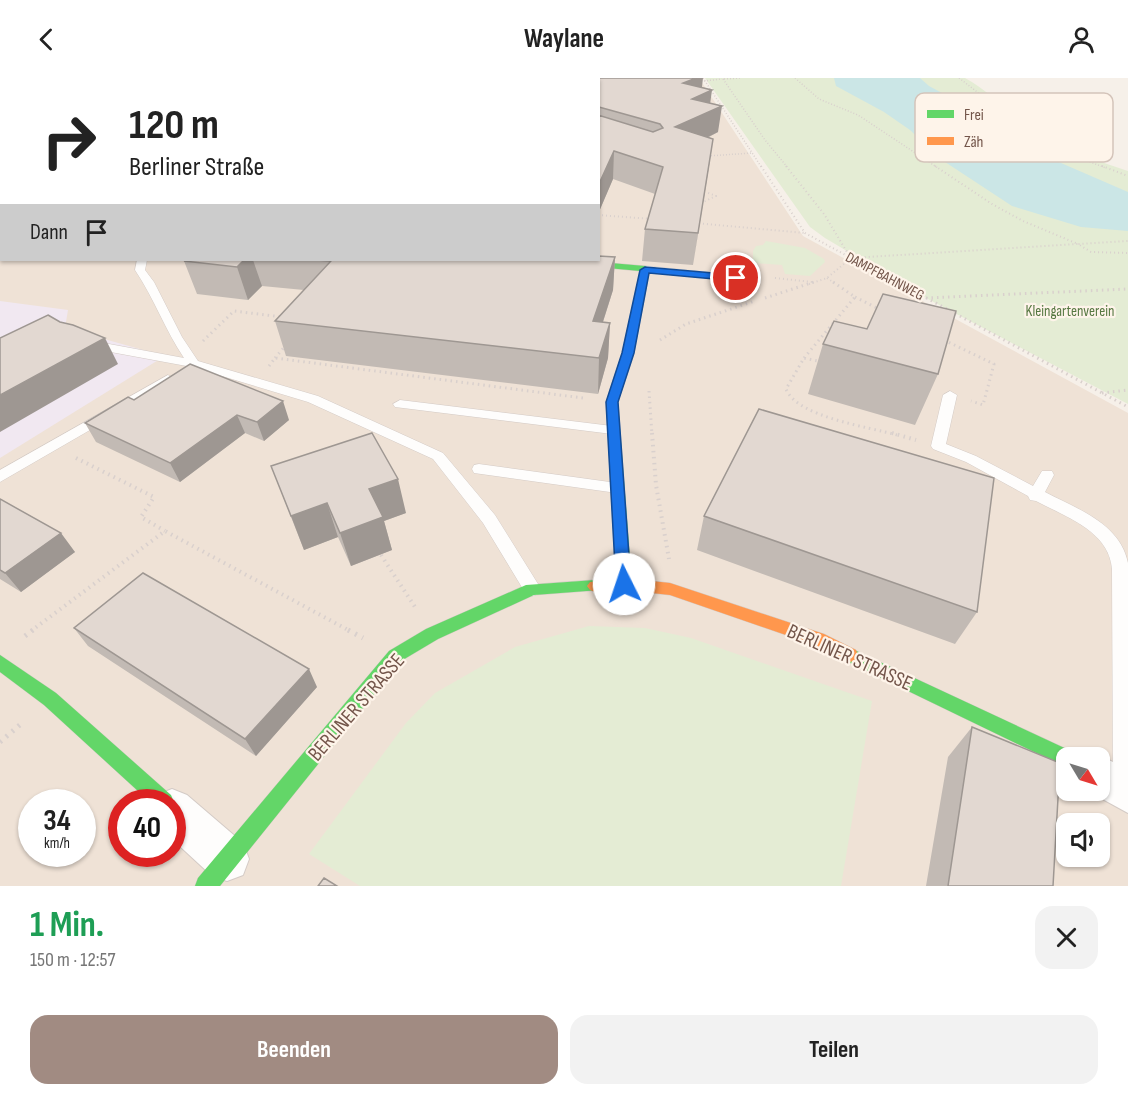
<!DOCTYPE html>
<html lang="de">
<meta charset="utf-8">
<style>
body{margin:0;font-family:"Sofia Sans Condensed",sans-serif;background:#f2f2f2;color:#222;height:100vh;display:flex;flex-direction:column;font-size:22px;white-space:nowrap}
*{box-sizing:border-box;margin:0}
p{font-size:20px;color:#767676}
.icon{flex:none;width:33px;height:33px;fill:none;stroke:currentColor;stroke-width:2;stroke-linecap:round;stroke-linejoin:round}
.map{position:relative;height:808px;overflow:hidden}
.panel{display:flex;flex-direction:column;background:#fff;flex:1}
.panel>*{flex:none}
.hud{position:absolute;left:0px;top:0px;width:600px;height:183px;box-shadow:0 2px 4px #0004;background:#fff;color:#222;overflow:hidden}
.needle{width:39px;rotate:128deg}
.tools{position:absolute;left:1056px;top:669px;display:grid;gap:12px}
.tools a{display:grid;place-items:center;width:54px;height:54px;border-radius:12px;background:#fff;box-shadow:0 2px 4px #0004;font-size:30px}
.speed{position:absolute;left:18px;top:711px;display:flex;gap:12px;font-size:30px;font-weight:700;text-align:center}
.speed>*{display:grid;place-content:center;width:78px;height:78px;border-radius:50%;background:#fff;box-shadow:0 2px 4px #0004;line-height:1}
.speed small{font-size:15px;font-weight:400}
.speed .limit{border:9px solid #d22;background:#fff;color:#111}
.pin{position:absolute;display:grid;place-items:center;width:51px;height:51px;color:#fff;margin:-26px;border:3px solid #fff;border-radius:50%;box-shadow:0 2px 6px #0007}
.me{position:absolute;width:66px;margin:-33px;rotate:356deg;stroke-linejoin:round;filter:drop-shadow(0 0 4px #0008)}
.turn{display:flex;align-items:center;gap:21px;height:126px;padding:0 30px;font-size:27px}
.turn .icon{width:78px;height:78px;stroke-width:2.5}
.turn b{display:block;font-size:42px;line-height:51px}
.then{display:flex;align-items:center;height:57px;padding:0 30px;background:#0003;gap:12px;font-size:22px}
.round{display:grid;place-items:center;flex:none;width:63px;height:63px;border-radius:18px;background:#f2f2f2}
.summary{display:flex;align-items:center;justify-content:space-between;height:102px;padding:0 30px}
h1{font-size:36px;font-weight:700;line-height:45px;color:#1e9e55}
.primary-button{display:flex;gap:12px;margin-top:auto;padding:12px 30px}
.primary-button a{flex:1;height:69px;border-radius:18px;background:#a18b82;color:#fff;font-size:24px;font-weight:700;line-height:69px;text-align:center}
.primary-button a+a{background:#f2f2f2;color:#222}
header{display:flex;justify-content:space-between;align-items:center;height:78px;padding:0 30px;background:#fff;font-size:27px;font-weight:700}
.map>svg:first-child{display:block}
.residential{fill:#efe2d6;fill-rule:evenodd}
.education{fill:#f1e8f1}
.green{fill:#e4ecd4}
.water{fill:#cbe6e6}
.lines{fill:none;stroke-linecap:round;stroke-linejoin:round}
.lane-casing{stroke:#d4cbc6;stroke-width:1}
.street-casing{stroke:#d4cbc6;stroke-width:2}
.fast-casing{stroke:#d5cbc6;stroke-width:1}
.slow-casing{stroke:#d5cbc6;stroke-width:1}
.path-far4{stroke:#d9d0cd;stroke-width:1.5;stroke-dasharray:1 2;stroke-linecap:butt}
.path-far3{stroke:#d9d0cd;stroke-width:2;stroke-dasharray:1 3;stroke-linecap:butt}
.path-far2{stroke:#d9d0cd;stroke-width:3;stroke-dasharray:1.5 4;stroke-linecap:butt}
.path-far1{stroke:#d9d0cd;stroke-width:4;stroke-dasharray:1.5 4.5;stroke-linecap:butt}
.path{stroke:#d9d0cd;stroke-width:5;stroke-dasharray:2 6;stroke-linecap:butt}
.lane{fill:#fefdfc;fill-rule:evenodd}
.street{fill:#fefdfc;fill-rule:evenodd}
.fast{fill:#63d668;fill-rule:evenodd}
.slow{fill:#ff974d;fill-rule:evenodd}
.wall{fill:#c2bab4}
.shaded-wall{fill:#9e9792}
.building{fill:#e2d8d1;stroke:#9e9792;stroke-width:1.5}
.route{fill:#1a73e8;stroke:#114b97;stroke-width:1.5}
.labels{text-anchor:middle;stroke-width:4.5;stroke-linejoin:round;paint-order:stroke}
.far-street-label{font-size:15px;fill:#73554a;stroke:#fef4ea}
.far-park-label{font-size:15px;fill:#577842;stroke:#fef4ea}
.near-street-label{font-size:21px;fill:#73554a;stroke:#fef4ea}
.key{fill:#fef4ea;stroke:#d4c4ba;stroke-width:1.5}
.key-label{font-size:16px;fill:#73554a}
</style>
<header><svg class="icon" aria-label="back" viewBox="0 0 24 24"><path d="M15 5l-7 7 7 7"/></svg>Waylane<svg class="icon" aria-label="person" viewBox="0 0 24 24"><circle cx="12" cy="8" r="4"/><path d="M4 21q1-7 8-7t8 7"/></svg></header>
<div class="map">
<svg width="1128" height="808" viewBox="0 0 1128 808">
<rect width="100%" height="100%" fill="#f6f0e9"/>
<!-- residential -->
<path class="residential" d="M 297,0 L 699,0 L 803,158 L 1128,335 L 1128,808 L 0,808 L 0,79 L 2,182 L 598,182 L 598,2 ZM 1066,680 L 1100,680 L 1100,712 L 1066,712 ZM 32,724 L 82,724 L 82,776 L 32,776 ZM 122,724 L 172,724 L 172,776 L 122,776 ZM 1066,746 L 1100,746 L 1100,778 L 1066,778 Z"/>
<!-- education -->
<path class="education" d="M 0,223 L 68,232 L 65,250 L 161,277 L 160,281 L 0,380 Z"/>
<!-- green -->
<path class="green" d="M 705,0 L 965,0 C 987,12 1004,30 1023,46 C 1053,69 1093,81 1128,93 L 1128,326 L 926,220 L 825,160 L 810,149 Z
M 766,163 L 805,170 L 824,181 L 825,184 L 810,198 L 785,196 L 782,187 L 753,185 L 753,173 L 756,168 L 763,167 Z
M 589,548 L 645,550 L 691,560 L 872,623 L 841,808 L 360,808 L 309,776 L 406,645 L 435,615 L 515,569 Z"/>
<!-- water -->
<path class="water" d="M 834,0 L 920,0 L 929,8 L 968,29 L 982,46 L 999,58 L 1128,114 L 1128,153 L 1081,149 L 1012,128 L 939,80 L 910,52 L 884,34 L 836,8 Z"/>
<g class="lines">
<!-- lane casing -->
<g class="lane-casing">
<path id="lane" d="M 137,182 L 147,182 L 145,192 L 154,204 L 182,259 L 198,283 L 318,318 L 443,375 L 495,437 L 538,506 L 541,511 L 538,516 L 532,518 L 526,516 L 483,445 L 433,381 L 308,324 L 192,289 L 89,270 L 87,267 L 93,263 L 184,280 C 165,252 154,220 135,192 Z
M 645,188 L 754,199 L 759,202 L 754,205 L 641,193 L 640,191 Z
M 168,297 L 174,301 L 173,304 L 0,404 L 0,392 Z
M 950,313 L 957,317 L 946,366 L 976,378 L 1033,408 L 1042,393 L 1052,393 L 1054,397 L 1045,414 C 1077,431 1120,445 1128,485 L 1128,717 L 1124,719 L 1116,716 L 1113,708 L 1112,491 C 1109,453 1066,439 1036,423 L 1030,422 L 1028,418 L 966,384 L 933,371 L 931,368 L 943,317 Z
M 400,322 L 612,348 L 619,352 L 612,356 L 395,329 L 393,326 Z
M 479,386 L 617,405 L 625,410 L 617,415 L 474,395 L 472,391 L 474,387 Z"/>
</g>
<!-- street casing -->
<g class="street-casing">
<path id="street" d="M 0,86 L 2,86 L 2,96 L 0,96 Z
M 1100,678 L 1128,691 L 1128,735 L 1086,712 L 1100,712 L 1100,680 L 1096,680 Z
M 172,711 L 187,717 L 243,765 L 249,781 L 243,797 L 227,803 L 211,797 L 172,761 L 172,724 L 154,724 L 157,717 Z"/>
</g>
<!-- fast casing -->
<g class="fast-casing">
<path id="fast" d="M 548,182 L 576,182 L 645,188 L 650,191 L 634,275 L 618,324 L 632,506 L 629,510 L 624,512 L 619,510 L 616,506 L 606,324 L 622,275 L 640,193 L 553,185 Z
M 595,502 L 600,504 L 603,508 L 600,512 L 534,517 L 438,561 L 401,583 L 220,808 L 195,808 L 198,800 L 389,573 L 426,551 L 526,507 Z
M 850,570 L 1073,674 L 1075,680 L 1066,680 L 1066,689 L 1059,686 L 844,582 L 842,577 L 844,572 Z
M 0,577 L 56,615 L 171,717 L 174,724 L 172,727 L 172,724 L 150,724 L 44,627 L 0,594 Z"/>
</g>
<!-- slow casing -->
<g class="slow-casing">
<path id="slow" d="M 624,500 L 670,505 L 824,556 L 856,572 L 858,577 L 856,582 L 850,584 L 812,566 L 670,517 L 624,512 L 595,514 L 590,512 L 587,508 L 590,504 Z"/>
</g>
<!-- path-far4 -->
<path class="path-far4" d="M 703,0 L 762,90
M 795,0 L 819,21 L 858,37 L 938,90
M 959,0 L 1028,53 L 1077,79 L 1106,90
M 723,1 L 765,62 L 788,90
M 724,1 L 741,0
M 704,3 L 722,1
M 708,78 L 752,75"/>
<!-- path-far3 -->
<path class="path-far3" d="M 761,88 L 805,155 L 899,206
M 786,88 L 824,136 L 850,179
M 935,88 L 992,126 L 1023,143 L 1078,166 L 1128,163
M 1102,88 L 1128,98
M 701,125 L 716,118 L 706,114
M 598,137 L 652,141
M 695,145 L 805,155
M 775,200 L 812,204
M 827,200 L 836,206
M 809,206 L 827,200 L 851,180 L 1078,166 L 1091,174 L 1128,175"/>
<!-- path-far2 -->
<path class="path-far2" d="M 897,204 L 1128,329
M 855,219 L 881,232
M 765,220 L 814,204
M 926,220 L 1128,211
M 660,262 L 686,246 L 755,223
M 944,262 L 994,286 L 983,327 L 971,323
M 203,263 L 234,233 L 282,239
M 275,280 L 286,267
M 804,280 L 855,219 L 833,204
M 822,284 L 804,280 L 786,311 C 797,339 869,349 897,357
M 269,288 L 275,280 L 583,320
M 649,313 L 652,357
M 1102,315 L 1128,312"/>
<!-- path-far1 -->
<path class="path-far1" d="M 652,355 L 656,407 L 669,481
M 892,355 L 916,362
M 76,380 L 154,419 L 141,439 L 165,453
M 381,477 L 415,529
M 31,553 L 165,453 L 350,553"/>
<!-- path -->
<path class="path" d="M 348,552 L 363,560
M 25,558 L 33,552
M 0,664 L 22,645"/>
<!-- lane -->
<use href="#lane" class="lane"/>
<!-- street -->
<use href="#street" class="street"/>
<!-- fast -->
<use href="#fast" class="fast"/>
<!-- slow -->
<use href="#slow" class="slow"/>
</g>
<!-- wall -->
<path class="wall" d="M 0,0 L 186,0 L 182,2 L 2,2 L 2,7 L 0,7 Z
M 216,0 L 470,0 L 467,2 L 227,2 Z
M 598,2 L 702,10 L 710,25 L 718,54 L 709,59 L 713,61 L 693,187 L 642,183 L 645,151 L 655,116 L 613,101 L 598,136 Z
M 2,131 L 2,165 L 0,165 L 0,132 Z
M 615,179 L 613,212 L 603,244 L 610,245 L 608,280 L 598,316 L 286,278 L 275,243 L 304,212 L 262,208 L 248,222 L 197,216 L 184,183 L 187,182 L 598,182 Z
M 823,266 L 938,296 L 915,347 L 808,316 Z
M 134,322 L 289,342 L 264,363 L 245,355 L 180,404 L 96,364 L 85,345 Z
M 271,388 L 406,435 L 384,443 L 392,472 L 351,488 L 338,459 L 304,472 Z
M 0,421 L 75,474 L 21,514 L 0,501 Z
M 704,438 L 977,534 L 955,566 L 697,472 Z
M 74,550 L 317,609 L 256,678 L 88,568 Z
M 972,649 L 1053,808 L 926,808 L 948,679 Z"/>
<!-- shaded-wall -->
<path class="shaded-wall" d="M 150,0 L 186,0 L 182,2 L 145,2 Z
M 394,0 L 409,0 L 409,2 L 390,2 Z
M 443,0 L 470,0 L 467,2 L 443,2 Z
M 696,0 L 703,0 L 701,17 L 712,12 L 709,34 L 722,28 L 718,54 L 672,77 L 675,49 L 683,5 Z
M 713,61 L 709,88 L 693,187 L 698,155 Z
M 614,73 L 613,101 L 598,136 L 598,108 Z
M 615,179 L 613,212 L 592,278 L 593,243 Z
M 244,182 L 253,182 L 262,208 L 248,222 L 237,189 Z
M 610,245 L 608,280 L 598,316 L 599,280 Z
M 105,260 L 118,286 L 0,354 L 0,317 Z
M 283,323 L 289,342 L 264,363 L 257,344 Z
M 237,337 L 245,355 L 180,404 L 170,385 Z
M 398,401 L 406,435 L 384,443 L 392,472 L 351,488 L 340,455 L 369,411 Z
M 327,425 L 338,459 L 304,472 L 291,438 Z
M 61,455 L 75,474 L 21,514 L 5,495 Z
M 309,591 L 317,609 L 256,678 L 245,661 Z"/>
<!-- building -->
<path class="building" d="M 30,0 L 150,0 L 145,2 L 40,2 Z
M 294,0 L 394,0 L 390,2 L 290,2 Z
M 555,0 L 696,0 L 683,5 L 712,12 L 692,21 L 722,28 L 675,49 L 713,61 L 698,155 L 645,151 L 663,89 L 614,73 L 598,108 L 598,37 L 653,54 L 663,50 L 660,46 L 599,29 L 598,29 L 598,2 L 551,2 Z
M 2,131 L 2,148 L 0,148 L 0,132 Z
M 598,178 L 615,179 L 593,243 L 610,245 L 599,280 L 275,243 L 331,183 L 316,182 L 598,182 Z
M 187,182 L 244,182 L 237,189 L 184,183 Z
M 883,216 L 956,233 L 938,296 L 823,266 L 834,243 L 867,251 Z
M 48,237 L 60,244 L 73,247 L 105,260 L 0,317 L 0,260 Z
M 190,286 L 283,323 L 257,344 L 237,337 L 170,385 L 85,345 L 128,319 L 134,322 Z
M 759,331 L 994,400 L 977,534 L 704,438 Z
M 372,355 L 398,401 L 369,411 L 383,439 L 340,455 L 327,425 L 291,438 L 271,388 Z
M 0,421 L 61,455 L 5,495 L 0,492 Z
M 143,495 L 309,591 L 245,661 L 74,550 Z
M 972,649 L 1060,685 L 1053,808 L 948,808 Z
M 324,800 L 337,808 L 318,808 Z"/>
<!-- route -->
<path class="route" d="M 645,189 L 736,197 L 741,200 L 736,203 L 649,195 L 634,275 L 618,324 L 631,506 L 629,510 L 624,512 L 618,510 L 616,506 L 606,324 L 622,275 L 640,192 Z"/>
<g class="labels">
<!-- far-street labels -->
<g class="far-street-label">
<text transform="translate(885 198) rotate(28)" y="5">DAMPFBAHNWEG</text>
</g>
<!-- far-park labels -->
<g class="far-park-label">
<text x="1070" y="238">Kleingartenverein</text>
</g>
<!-- near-street labels -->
<g class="near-street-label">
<text transform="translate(850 579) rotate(24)" y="7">BERLINER STRASSE</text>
<text transform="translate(356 629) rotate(-49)" y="7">BERLINER STRASSE</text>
</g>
</g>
<!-- legend -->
<rect x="915" y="15" width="198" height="69" rx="9" class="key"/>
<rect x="927" y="32" width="27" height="8" fill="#63d668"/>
<rect x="927" y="59" width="27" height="8" fill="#ff974d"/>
<g class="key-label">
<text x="964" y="42">Frei</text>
<text x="964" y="69">Zäh</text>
</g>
</svg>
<div class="tools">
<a><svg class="needle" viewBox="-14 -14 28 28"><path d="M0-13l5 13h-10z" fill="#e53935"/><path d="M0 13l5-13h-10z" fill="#767676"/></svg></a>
<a><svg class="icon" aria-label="sound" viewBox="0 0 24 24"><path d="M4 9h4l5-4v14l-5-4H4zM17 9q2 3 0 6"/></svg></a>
</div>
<div class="speed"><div>34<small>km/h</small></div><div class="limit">40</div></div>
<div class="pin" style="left:736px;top:200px;background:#d93025"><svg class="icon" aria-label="arrive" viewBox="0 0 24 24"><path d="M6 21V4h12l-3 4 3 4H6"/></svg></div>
<svg class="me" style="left:624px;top:506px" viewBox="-20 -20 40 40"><circle r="19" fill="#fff"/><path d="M0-13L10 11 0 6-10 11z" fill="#1a73e8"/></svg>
<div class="hud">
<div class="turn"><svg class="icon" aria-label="right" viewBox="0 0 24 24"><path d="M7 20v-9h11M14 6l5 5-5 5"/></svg><div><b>120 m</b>Berliner Straße</div></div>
<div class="then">Dann<svg class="icon" aria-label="arrive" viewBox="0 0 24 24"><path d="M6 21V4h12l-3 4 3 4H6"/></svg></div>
</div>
</div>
<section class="panel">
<div class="summary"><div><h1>1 Min.</h1><p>150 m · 12:57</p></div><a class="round"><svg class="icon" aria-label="close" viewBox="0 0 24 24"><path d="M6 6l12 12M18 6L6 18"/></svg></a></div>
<div class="primary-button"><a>Beenden</a><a>Teilen</a></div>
</section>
